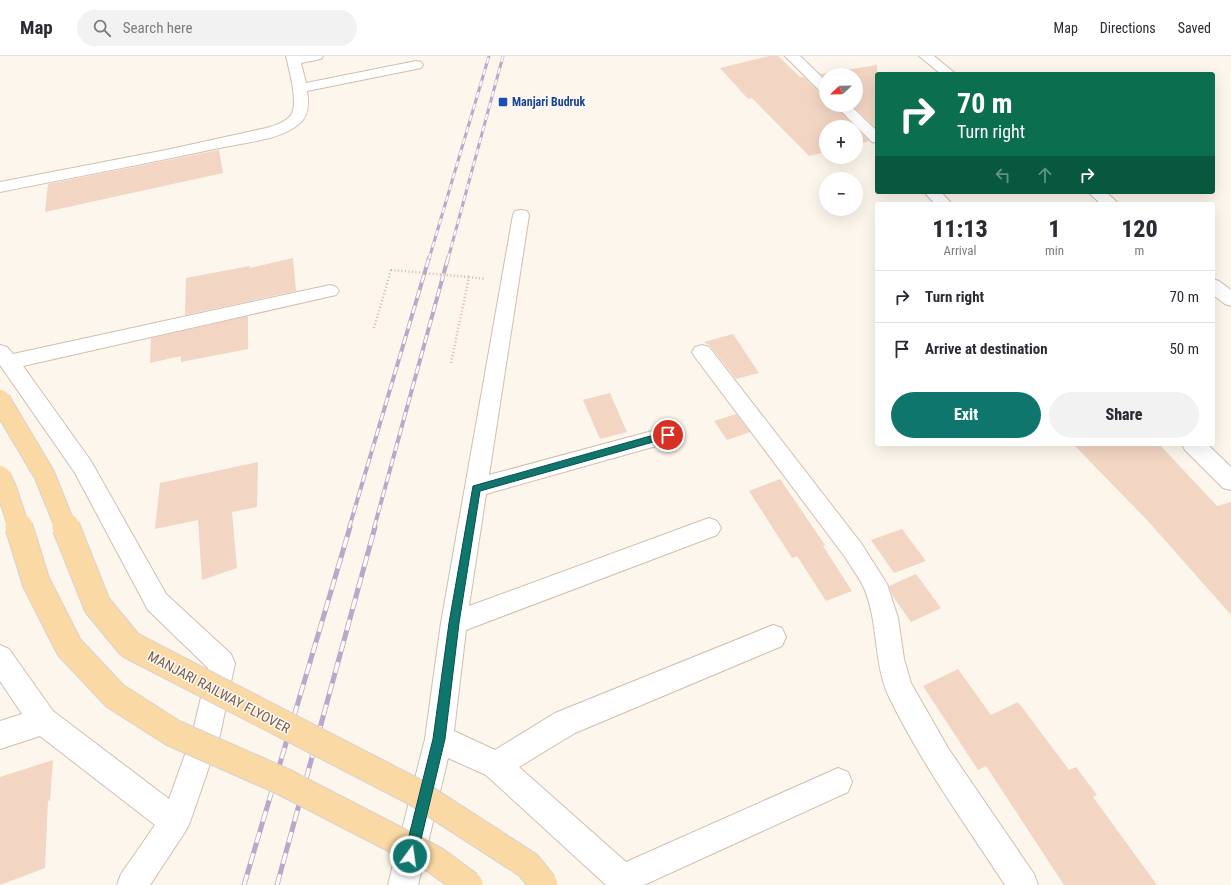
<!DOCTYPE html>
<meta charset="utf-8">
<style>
body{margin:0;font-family:"Roboto Condensed",sans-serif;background:#f2f2f3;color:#2b2b33;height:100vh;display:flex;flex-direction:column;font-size:15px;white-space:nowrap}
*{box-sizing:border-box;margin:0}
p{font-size:13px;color:#7c7c81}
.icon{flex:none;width:22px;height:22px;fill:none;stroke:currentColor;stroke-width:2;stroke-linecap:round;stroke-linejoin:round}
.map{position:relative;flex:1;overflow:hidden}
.sheet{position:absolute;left:875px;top:146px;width:340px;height:244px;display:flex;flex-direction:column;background:#fff;border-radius:4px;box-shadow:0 4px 16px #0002}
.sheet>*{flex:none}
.top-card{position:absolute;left:875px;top:16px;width:340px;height:122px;border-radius:4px;box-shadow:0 4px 16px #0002;background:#0b6e4f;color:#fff;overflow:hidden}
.needle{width:26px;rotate:248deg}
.buttons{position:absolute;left:819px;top:12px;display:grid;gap:8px}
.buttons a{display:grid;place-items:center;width:44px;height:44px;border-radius:50%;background:#fff;box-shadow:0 4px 16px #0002;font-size:20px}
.pin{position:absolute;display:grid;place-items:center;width:34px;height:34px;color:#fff;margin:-17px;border:2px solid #fff;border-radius:50%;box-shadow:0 1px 4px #0007}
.me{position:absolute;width:44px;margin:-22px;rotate:14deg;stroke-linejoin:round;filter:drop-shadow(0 0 3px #0008)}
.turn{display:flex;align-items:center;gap:14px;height:84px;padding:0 16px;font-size:18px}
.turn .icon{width:52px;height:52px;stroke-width:2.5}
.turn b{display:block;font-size:28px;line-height:34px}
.lanes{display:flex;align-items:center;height:38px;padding:0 16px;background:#0003;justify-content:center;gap:20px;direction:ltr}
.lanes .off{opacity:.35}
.eta{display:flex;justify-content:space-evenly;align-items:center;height:68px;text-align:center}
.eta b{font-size:24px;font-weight:800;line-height:28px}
.cta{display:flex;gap:8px;margin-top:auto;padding:8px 16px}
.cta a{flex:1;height:46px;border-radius:24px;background:#0f766e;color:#fff;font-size:16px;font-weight:800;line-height:46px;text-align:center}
.cta a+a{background:#f2f2f3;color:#2b2b33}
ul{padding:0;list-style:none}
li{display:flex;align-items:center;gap:12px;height:52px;padding:0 16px;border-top:1px solid #e1e1e2}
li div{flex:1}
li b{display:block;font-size:15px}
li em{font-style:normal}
header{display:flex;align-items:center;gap:24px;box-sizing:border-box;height:56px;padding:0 20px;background:#fff;border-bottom:1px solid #e1e1e2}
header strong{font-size:19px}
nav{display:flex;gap:22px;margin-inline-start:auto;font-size:14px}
.search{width:280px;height:36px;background:#f2f2f3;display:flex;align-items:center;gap:10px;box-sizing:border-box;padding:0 14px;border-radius:22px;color:#7c7c81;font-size:15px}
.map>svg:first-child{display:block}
.building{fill:#f3d5c3}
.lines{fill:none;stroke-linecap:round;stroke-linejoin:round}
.street-casing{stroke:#d1beb0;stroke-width:2}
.path{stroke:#d9b8a5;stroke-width:2.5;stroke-dasharray:1 2.5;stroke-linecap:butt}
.street{fill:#fff;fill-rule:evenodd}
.rail-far2-casing{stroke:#b9a8c9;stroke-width:3}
.rail-far1-casing{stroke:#b9a8c9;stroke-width:4}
.rail-casing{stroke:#b9a8c9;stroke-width:5}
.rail-far2{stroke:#fffaf3;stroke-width:2;stroke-dasharray:6;stroke-linecap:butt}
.rail-far1{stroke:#fffaf3;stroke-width:2.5;stroke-dasharray:8;stroke-linecap:butt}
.rail{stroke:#fffaf3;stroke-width:3.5;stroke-dasharray:11;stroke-linecap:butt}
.primary-bridge-far1-casing{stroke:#dad1cd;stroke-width:22;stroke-linecap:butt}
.primary-bridge-casing{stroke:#dad1cd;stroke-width:29;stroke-linecap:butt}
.path-bridge{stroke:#d9b8a5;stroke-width:2.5;stroke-dasharray:1 2.5;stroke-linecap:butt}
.primary-bridge-far1{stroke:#fbd9a5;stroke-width:20}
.primary-bridge{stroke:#fbd9a5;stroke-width:27}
.route{fill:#0f766e;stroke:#0a4d48}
.transit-dot{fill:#1a4fb4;stroke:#fffaf3;stroke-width:1.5}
.labels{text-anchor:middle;stroke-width:3;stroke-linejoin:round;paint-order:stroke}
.far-transit-label{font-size:12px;font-weight:bold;fill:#164399;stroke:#fffaf3;text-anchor:start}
.street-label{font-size:14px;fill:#7a5c4d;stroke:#fffaf3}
</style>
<header>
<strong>Map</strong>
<div class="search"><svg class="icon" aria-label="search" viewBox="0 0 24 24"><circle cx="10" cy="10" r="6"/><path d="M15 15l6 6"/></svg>Search here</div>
<nav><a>Map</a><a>Directions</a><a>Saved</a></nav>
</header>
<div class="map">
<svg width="1231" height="829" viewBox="0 0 1231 829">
<rect width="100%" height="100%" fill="#fdf6ec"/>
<!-- building -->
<path class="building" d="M 769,0 L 778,0 L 800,21 L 804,21 L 820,37 L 826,38 L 826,49 L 834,49 L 855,71 L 826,71 L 826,96 L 809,100 L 752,42 L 748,43 L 720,12 Z
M 877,9 L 877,73 L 852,49 L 856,49 L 856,19 L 826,19 L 826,23 L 821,18 Z
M 856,72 L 869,85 L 856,89 Z
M 219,94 L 223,117 L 45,156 L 48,128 Z
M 293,202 L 296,235 L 185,259 L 186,222 L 250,210 L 250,212 Z
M 248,260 L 248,293 L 181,306 L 181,300 L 150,307 L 151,282 Z
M 733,278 L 759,317 L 736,323 L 710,290 L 704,286 Z
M 610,337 L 627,376 L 600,383 L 583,344 Z
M 736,358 L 750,376 L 727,384 L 714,365 Z
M 1073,388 L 1159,388 L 1217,450 L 1231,446 L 1231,559 L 1148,465 Z
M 258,406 L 257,451 L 232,456 L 237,512 L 202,524 L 198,464 L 155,473 L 160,427 Z
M 780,423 L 825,489 L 823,490 L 852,535 L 826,545 L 797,500 L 792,502 L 749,435 Z
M 902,473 L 926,505 L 894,517 L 871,484 Z
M 916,518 L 941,552 L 911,566 L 892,539 L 889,530 Z
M 958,613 L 991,659 L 1018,646 L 1069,714 L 1076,711 L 1097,739 L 1093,741 L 1157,829 L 1064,829 L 986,710 L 978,714 L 923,630 Z
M 53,704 L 50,744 L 48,745 L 45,812 L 0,829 L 0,721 Z"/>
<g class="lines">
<!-- street casing -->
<g class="street-casing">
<path id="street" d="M 286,0 L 323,0 L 321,3 L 301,7 L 306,27 L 416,5 L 421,6 L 423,9 L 421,12 L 416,13 L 307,35 C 309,47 309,60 299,68 C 280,84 247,86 224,91 C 149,107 75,121 0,136 L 0,126 L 166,94 L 266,72 C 274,70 286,66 291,59 C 299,48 289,13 286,0 Z
M 785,0 L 800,0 L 826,25 L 826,37 L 821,36 Z
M 919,0 L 934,0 L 956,18 L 941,18 Z
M 835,49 L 850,49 L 877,75 L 877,87 L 872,86 Z
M 924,136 L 941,136 L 952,148 L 935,148 Z
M 1088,136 L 1106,136 L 1119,148 L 1101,148 Z
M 521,154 L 527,155 L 529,159 L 489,419 L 667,371 L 675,373 L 678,379 L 675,385 L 667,387 L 486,438 L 469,550 L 709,462 L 717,465 L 721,472 L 717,479 L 466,574 L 454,675 L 495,694 L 555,657 L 773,569 L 782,572 L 786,581 L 782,590 L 575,677 L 519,711 L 626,806 L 838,712 L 848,716 L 852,726 L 848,736 L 644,829 L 606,829 L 486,719 L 448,702 L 418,829 L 388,829 L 425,683 L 441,567 L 513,159 L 515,155 Z
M 1213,223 L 1219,225 L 1231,234 L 1231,250 L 1225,248 L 1213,239 Z
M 330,229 L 336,231 L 339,235 L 336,239 L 23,310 L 91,405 L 166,538 L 231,598 L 235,607 L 220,679 L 190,766 L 185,776 L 150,829 L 117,829 L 121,818 L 155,769 L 40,680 L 0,693 L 0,665 L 22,658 L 0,625 L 0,589 L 9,593 L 53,655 L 169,743 L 192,679 L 208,612 L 148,554 L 75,417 L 0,309 L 0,289 L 7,291 L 13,298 Z
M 702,289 L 709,291 L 861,487 L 887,528 L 898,562 L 904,603 L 911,627 L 948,692 L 1034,818 L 1038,829 L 1005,829 C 965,768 921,707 889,641 C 873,607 879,567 864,532 C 859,521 851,511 845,501 L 695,301 L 692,296 L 695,291 Z
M 1182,388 L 1207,388 L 1231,411 L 1231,434 L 1223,432 L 1185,394 Z"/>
</g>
<!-- path -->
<path class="path" d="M 374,272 L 391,214
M 451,307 L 469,221 L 486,223"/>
<!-- street -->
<use href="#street" class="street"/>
<!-- rail-far2 casing -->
<g class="rail-far2-casing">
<path id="rail-far2" d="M 429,203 L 489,0
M 448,203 L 503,0"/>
</g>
<!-- rail-far1 casing -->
<g class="rail-far1-casing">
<path id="rail-far1" d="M 349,472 L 429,202
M 374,472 L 448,202"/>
</g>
<!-- rail casing -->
<g class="rail-casing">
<path id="rail" d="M 244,829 L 350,471
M 277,829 L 375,471"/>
</g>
<!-- rail-far2 -->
<use href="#rail-far2" class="rail-far2"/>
<!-- rail-far1 -->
<use href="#rail-far1" class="rail-far1"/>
<!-- rail -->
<use href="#rail" class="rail"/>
<!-- primary-bridge-far1 casing -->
<g class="primary-bridge-far1-casing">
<path id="primary-bridge-far1" d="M 0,344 L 44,418 L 66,472
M 0,420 L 7,435 L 19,472"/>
</g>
<!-- primary-bridge casing -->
<g class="primary-bridge-casing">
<path id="primary-bridge" d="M 19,471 L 36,526 L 69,591 L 115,640 L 173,677 L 282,725 L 435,804 L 469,829
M 66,471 L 97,549 L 130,589 L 415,736 L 528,809 L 544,829"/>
</g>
<!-- path-bridge -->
<path class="path-bridge" d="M 391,214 L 469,221"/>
<!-- primary-bridge-far1 -->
<use href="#primary-bridge-far1" class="primary-bridge-far1"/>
<!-- primary-bridge -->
<use href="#primary-bridge" class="primary-bridge"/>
</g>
<!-- route -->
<path class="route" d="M 668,375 L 671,376 L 671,381 L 480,435 L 459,567 L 445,683 L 417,800 L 415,804 L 410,806 L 406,804 L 404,800 L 433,683 L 449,567 L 473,430 Z"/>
<!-- markers -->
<rect class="transit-dot" x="498" y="41" width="10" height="10" rx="2"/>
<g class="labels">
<!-- far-transit labels -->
<g class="far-transit-label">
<text x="512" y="50">Manjari Budruk</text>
</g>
<!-- street labels -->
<g class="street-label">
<text transform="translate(219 636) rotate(28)" y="5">MANJARI RAILWAY FLYOVER</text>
</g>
</g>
</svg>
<div class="buttons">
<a><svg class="needle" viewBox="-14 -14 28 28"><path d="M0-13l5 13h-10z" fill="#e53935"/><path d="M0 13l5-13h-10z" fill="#7c7c81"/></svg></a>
<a>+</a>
<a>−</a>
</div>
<div class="pin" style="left:668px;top:379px;background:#d93025"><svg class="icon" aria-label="arrive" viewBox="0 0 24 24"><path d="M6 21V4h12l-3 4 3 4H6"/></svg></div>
<svg class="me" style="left:410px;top:800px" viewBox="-20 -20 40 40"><circle r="17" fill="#0f766e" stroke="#fff" stroke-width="3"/><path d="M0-11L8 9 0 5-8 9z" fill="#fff"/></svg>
<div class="top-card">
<div class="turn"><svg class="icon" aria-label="right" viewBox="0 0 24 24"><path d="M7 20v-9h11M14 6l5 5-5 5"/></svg><div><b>70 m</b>Turn right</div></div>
<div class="lanes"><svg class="icon off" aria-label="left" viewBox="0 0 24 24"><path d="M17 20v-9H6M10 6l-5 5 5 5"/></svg><svg class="icon off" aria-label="ahead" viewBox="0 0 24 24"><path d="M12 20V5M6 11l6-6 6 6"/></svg><svg class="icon" aria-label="right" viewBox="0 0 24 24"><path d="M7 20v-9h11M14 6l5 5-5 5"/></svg></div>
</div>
<section class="sheet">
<div class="eta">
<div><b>11:13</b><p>Arrival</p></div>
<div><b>1</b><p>min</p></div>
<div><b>120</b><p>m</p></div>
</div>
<ul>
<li><svg class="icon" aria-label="right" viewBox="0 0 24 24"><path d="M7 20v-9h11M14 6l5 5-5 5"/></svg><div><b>Turn right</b></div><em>70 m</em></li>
<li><svg class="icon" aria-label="arrive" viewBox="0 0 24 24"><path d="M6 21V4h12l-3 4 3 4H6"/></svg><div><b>Arrive at destination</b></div><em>50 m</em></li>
</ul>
<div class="cta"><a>Exit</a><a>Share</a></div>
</section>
</div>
